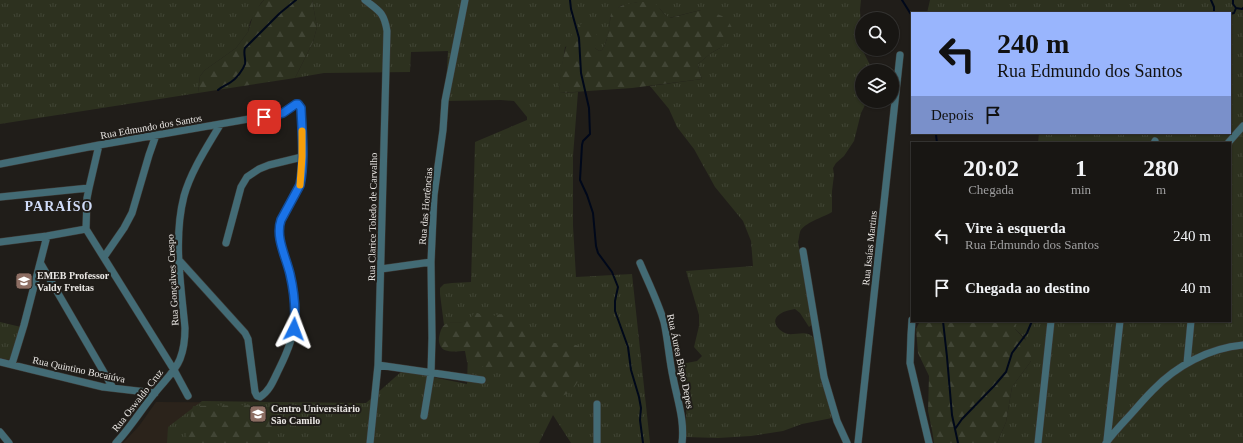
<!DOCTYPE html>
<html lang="pt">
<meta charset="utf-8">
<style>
body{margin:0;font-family:Georgia,serif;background:#252321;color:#f1f3f6;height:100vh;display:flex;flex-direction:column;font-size:15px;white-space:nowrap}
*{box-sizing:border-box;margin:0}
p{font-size:13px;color:#9f9fa0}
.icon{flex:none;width:22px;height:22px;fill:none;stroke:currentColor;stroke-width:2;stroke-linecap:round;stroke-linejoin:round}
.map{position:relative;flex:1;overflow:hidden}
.panel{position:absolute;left:911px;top:142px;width:320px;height:180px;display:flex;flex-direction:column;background:#181613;border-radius:0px;box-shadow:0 1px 3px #0004,0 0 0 1px #363533}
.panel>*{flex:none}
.banner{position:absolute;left:911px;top:12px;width:320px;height:122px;border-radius:0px;box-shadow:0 1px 3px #0004,0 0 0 1px #363533;background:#99b5fd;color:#111;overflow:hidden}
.buttons{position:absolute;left:855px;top:12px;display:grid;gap:8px}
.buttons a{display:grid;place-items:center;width:44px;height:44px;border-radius:50%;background:#181613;box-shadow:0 1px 3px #0004,0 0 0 1px #363533;font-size:20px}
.pin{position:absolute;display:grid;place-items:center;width:34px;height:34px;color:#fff;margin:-17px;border-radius:8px;box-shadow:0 2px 6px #0006}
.me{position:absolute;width:44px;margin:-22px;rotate:3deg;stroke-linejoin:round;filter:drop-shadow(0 0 3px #0008)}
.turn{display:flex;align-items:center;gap:14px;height:84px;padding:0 20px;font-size:18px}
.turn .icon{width:52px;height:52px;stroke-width:2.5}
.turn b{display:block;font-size:28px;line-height:34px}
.then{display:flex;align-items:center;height:38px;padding:0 20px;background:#0003;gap:8px;font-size:15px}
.eta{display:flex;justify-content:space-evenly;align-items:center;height:68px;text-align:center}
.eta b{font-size:24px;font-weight:800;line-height:28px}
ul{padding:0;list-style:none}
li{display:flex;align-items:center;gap:12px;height:52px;padding:0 20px}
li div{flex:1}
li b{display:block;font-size:15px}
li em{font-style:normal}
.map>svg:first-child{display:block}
.built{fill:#2b231b}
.grass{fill:url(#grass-tufts)}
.forest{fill:url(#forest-firs)}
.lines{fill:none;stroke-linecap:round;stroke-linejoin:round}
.stream{stroke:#00081a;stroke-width:2}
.minor-casing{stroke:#3c3935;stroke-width:8}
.minor{stroke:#436b75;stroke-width:7}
.route-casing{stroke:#114b97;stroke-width:10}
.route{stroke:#1a73e8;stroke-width:7}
.slow{stroke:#f59e0b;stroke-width:7}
.labels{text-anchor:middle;stroke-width:4;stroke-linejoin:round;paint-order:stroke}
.street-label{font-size:10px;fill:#eae7e4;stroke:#201d19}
.poi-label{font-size:10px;font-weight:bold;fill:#eae7e4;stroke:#201d19;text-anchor:start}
.district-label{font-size:14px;font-weight:bold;letter-spacing:1px;fill:#d0dbf7;stroke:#201d19}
</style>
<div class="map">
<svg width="1243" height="443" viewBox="0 0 1243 443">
<defs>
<pattern id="grass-tufts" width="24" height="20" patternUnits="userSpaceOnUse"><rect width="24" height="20" fill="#2d311f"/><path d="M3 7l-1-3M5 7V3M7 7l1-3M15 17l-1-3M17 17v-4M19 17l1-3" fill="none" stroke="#414535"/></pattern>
<pattern id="forest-firs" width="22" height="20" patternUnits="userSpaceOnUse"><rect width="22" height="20" fill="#2d311f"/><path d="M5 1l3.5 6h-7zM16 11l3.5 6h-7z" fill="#414535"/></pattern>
</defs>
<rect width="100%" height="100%" fill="#201d19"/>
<!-- built -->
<path class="built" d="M 156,402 L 370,403 L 365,443 L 123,443 L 139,426 Z"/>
<!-- grass -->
<path class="grass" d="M 0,0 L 264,0 L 261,3 L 250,22 L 248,32 L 236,48 L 205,70 L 200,76 L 198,93 L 0,124 Z
M 312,0 L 861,0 L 860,10 L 862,36 L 861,42 L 862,49 L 873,71 L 862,71 L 862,101 L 867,101 L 861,113 L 854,141 L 844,156 L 836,163 L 833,168 L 834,175 L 832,191 L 832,212 C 824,217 803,223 800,232 C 799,235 799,239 798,242 L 813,324 L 809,327 L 800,313 L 795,309 C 790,310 784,311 780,314 C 769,321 779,332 788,334 C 796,335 807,330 813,337 C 816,340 816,348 817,352 L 832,418 L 802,424 L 783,431 L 751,436 L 718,438 L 685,437 C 685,428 687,417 686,408 C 684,390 675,384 681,364 L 697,361 L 702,356 L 694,347 L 699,326 L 699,315 L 686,271 L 753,266 L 751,241 L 743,221 L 715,187 L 694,149 L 677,127 L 669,109 L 650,86 L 702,79 L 700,74 L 698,64 L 711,53 L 720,48 L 701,10 L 669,18 L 665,15 L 660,9 L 638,2 L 620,6 L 610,17 C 610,28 608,40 602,50 L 599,51 L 595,48 L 596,32 L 565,47 L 559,89 L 560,93 L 578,92 L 573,156 L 573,226 L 576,277 L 632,274 L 650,443 L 571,443 L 553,415 L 539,443 L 167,443 L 168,427 L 202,401 L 366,403 L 402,371 L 467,384 L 469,320 C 461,325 452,320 444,325 L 440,294 L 440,288 L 444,284 L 452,283 L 471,282 L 475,142 L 527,120 L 527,117 L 514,101 L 501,100 L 445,101 L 448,51 L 411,52 L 410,72 L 324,73 L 295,78 L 313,42 L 317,27 Z
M 930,0 L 1243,0 L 1243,443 L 997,443 L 1006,422 L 1012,387 L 1031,361 L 1025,338 L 1015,329 L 1015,321 L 1230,321 L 1230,143 L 1038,143 L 1039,133 L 1230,133 L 1230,13 L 927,13 Z
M 0,322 L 21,327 L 10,360 L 0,358 Z"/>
<!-- forest -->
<path class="forest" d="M 264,0 L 312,0 L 317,27 L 313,42 L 295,78 L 198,93 L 200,76 L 205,70 L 236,48 L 248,32 L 254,12 Z
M 638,2 L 654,2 L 665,15 L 670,18 L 701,10 L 707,10 L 722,16 L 730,24 L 733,30 L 728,41 L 720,48 L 711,53 L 698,64 L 700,74 L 702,79 L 632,88 L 559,93 C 559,86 560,79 561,72 C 564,50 568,30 589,19 C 597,26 598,39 595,48 L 599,51 L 602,50 C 606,44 608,36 609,28 C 612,18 607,13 619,7 C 625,4 632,3 638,2 Z
M 474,313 C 479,312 480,315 484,316 C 490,318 497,314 503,314 L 510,321 L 521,322 C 524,327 527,334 532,338 C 539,345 560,342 570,344 C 573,344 576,345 579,346 L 580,379 C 577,382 575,387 571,391 C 567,395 562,396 557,396 C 553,397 548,398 544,397 C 526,393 516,364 498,371 L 467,362 L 465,351 C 457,351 443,354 440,345 C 438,340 439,337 440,333 C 446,311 464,333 474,313 Z
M 920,321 L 1015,321 L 1015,329 L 1032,347 L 1031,361 L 1012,387 L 1006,422 L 997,443 L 934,443 L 932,430 L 928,411 L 929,376 L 918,353 L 916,329 Z
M 263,405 L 269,415 L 274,443 L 185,443 L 193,406 Z"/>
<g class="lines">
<!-- stream -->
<path class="stream" d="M 570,0 L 571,9 L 579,38 L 581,73 L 589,108 L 590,134 L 583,141 L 582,145 L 580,180 L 587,195 L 593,213 L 596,246 L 598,253 L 612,272 L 618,287 L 615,301 L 615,311 L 628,347 L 631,370 L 639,397 L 641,408 L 640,420 L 643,443
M 902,0 L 912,16
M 1211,0 L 1214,7 L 1214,13
M 1233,0 L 1233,4 L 1236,8 L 1242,9 L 1243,8
M 1230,14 L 1234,13 L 1236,8
M 218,90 C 222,86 227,85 231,82 C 236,79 243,70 245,64 C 246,59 243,53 245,48 L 280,13 L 296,0
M 937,143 L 936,135 L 938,133
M 943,321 L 947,357 L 952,415 L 958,443
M 955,429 L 962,419 L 994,386 L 1006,372 L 1012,353 L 1027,333 L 1032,321"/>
<!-- minor casing -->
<g class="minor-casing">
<path id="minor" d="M 365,0 C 379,11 384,12 387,31 L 378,365 L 370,443
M 1154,143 L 1155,141
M 1228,143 L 1243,126
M 0,164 L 99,145 L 278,114 C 286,112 291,104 299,104 L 301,108 C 302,133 306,161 300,185 L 281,220 C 275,237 285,257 290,274 C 292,286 296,307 295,320 C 294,336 286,355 279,369 C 274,379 270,391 260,397 L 257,396 L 255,392 L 248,339 L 245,333 L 179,260
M 0,197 L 89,188
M 86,229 L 174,370 L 188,396
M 86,229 L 87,198 L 89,188 L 99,145
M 0,242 L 47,236 L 86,229
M 226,243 L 241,187 L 247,177 L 259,169 L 269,165 L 302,157
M 803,251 L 824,377 L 837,421 L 847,443
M 104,257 L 124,228 L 132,213 L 149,155 L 156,135
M 640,263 C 648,282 658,302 664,322 C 668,340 669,359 673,377 C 677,399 685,420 682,443
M 41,264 L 113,388
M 381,269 L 431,262
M 912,320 L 911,335 L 910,363 L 929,443
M 0,362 L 103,387 L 155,393
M 1187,363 L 1191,321
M 12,364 L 24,325 L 47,236
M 378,365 L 482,380
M 424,416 L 431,373 L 432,338 L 431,262 L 434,195 L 443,130 L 445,101 L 465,0
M 0,432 L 9,443
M 1107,440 L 1120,321
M 116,443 C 130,428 141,410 154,394 C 163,382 175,372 180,359 C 184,349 185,338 185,328 C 181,285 173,239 184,196 C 191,171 207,147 220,125
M 597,443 L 597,404
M 858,443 L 900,55
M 1038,443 L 1051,321
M 1106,443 C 1114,432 1123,423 1132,413 C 1139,405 1146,397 1153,390 C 1176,366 1209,348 1243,345"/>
</g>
<!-- minor -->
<use href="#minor" class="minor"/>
</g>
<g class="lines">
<!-- route casing -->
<g class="route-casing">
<path id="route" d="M 264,117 L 283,113 L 296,104 L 298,104 L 301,108 C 302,133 305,161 300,185 L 281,220 C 275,237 286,257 290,274 C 294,291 296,311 294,329"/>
</g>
<!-- route -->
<use href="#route" class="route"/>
<!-- slow -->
<path class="slow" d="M 300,185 L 302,157 L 302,131"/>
</g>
<!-- icons -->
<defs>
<g id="school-square" transform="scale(0.9)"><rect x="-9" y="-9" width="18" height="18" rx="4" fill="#8d6e63" stroke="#201d19"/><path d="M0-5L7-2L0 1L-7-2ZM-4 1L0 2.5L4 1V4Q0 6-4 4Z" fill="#fff"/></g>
<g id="university-square" transform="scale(0.9)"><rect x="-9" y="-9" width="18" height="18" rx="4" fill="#8d6e63" stroke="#201d19"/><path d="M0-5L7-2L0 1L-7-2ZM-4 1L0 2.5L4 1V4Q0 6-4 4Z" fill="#fff"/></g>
</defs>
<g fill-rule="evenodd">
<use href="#school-square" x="24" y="281"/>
<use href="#university-square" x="258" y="414"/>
</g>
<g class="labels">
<!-- street labels -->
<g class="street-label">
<text transform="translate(151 126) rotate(-10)" y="4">Rua Edmundo dos Santos</text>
<text transform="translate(425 206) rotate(-85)" y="4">Rua das Hortências</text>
<text transform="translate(372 217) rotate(-89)" y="4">Rua Clarice Toledo de Carvalho</text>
<text transform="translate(869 248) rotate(-84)" y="4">Rua Isaías Martins</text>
<text transform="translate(172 280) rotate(-93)" y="4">Rua Gonçalves Crespo</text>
<text transform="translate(681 361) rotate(78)" y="4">Rua Áurea Bispo Depes</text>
<text transform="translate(79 369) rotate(12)" y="4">Rua Quintino Bocaiúva</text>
<text transform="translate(137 400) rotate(-52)" y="4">Rua Oswaldo Cruz</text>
</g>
<!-- poi labels -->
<g class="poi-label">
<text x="37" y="279">EMEB Professor<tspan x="37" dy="12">Valdy Freitas</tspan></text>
<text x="271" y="412">Centro Universitário<tspan x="271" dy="12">São Camilo</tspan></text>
</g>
<!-- district labels -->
<g class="district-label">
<text x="59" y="211">PARAÍSO</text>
</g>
</g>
</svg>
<div class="buttons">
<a><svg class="icon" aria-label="search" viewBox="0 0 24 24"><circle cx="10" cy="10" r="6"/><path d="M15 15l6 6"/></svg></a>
<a><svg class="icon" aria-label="layers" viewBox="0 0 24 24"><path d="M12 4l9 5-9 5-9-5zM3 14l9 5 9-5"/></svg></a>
</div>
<div class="pin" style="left:264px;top:117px;background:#d93025"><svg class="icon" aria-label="arrive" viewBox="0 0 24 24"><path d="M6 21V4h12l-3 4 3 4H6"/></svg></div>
<svg class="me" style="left:294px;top:329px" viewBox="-20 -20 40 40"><path d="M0-17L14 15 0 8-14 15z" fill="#1a73e8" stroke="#fff" stroke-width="4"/></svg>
<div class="banner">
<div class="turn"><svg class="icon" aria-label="left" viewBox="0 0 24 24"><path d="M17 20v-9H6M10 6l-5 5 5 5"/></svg><div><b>240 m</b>Rua Edmundo dos Santos</div></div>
<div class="then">Depois<svg class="icon" aria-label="arrive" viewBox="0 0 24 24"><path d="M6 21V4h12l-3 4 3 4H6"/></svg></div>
</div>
<section class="panel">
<div class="eta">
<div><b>20:02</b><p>Chegada</p></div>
<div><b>1</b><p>min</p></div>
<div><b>280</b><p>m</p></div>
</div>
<ul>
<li><svg class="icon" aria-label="left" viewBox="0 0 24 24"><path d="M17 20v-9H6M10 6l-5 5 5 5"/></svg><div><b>Vire à esquerda</b><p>Rua Edmundo dos Santos</p></div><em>240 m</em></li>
<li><svg class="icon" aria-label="arrive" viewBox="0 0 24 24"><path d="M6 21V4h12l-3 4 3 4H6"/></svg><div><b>Chegada ao destino</b></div><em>40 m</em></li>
</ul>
</section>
</div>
